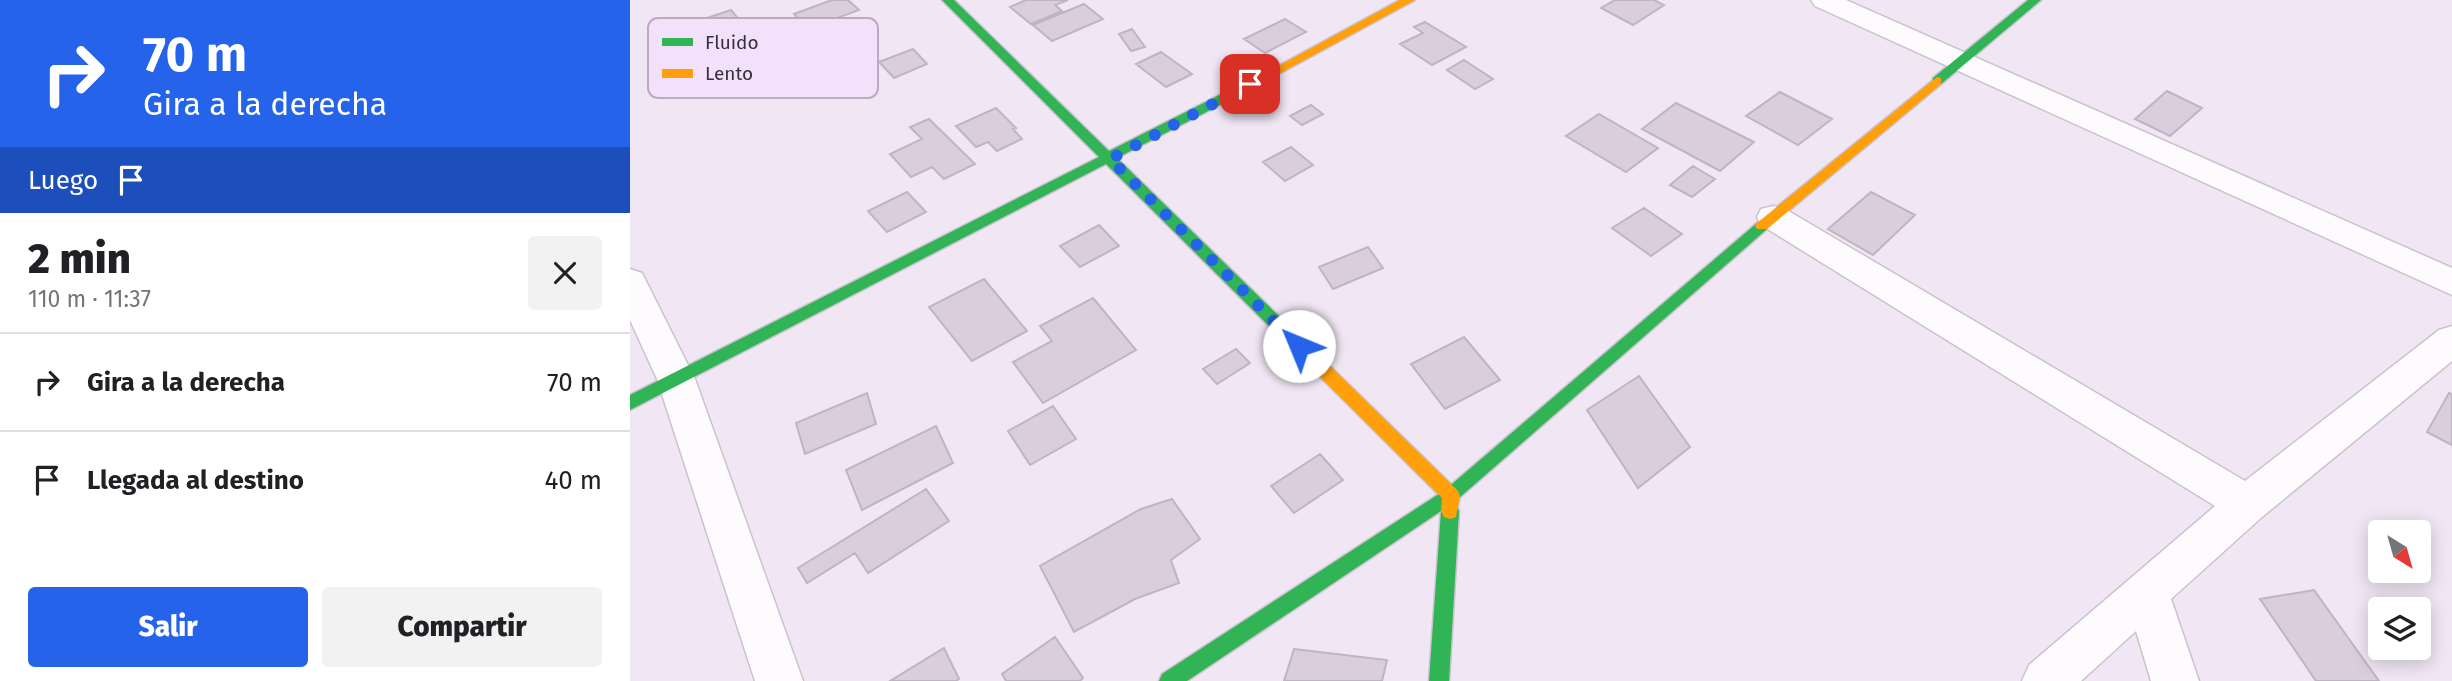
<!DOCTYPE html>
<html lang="es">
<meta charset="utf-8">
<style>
body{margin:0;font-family:"Fira Sans",sans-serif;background:#f2f2f2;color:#202124;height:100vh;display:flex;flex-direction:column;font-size:26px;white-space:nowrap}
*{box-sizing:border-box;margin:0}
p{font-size:23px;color:#757577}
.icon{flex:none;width:38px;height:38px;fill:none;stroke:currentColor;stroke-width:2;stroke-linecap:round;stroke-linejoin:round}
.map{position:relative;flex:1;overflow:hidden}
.side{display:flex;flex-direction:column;background:#fff;width:630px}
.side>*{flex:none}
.top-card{background:#2563eb;color:#fff;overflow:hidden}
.needle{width:46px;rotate:143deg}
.fabs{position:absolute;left:1738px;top:520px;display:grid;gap:14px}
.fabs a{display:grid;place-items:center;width:63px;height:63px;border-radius:7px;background:#fff;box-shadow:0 4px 18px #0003;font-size:35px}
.pin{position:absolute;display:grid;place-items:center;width:60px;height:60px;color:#fff;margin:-30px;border-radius:14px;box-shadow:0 4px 10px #0006}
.me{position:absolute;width:77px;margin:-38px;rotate:315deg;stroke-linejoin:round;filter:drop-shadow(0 0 5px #0008)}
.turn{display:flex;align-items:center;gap:24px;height:147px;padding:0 28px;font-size:32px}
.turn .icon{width:91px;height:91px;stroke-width:2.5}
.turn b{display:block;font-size:49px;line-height:60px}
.then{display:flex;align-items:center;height:66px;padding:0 28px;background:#0003;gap:14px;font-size:26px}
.round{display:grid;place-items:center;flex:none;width:74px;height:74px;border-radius:7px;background:#f2f2f2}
.summary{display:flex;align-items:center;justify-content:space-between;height:119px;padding:0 28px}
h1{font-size:42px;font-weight:800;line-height:52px}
.action{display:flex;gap:14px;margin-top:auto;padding:14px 28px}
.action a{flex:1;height:80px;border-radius:7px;background:#2563eb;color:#fff;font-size:28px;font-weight:800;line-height:80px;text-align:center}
.action a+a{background:#f2f2f2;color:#202124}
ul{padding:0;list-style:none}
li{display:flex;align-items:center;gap:21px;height:98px;padding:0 28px;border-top:2px solid #e0e0e0}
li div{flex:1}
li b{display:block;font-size:26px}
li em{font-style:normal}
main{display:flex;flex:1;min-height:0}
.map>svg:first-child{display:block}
.building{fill:#dacede;stroke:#bdb6c1;stroke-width:2}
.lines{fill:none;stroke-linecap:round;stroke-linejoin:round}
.street-casing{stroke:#cac3cd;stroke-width:3}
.fast-casing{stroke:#cac3cd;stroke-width:3}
.slow-casing{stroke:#cac3cd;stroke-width:3}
.street{fill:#fdfbfd;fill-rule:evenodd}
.fast{fill:#30b455;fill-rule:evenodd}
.slow{fill:#ff9f0a;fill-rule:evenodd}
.route{stroke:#2563eb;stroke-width:12;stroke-dasharray:0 21.6}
.key{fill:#f3e0fa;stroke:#bbabc0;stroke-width:2}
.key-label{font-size:19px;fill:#37303a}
</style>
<main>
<section class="side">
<div class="top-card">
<div class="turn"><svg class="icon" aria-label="right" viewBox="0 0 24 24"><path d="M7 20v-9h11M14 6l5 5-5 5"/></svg><div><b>70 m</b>Gira a la derecha</div></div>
<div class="then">Luego<svg class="icon" aria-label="arrive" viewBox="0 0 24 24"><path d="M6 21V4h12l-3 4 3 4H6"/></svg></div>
</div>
<div class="summary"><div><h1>2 min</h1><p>110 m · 11:37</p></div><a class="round"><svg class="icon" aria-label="close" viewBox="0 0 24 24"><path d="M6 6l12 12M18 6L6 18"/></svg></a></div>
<ul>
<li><svg class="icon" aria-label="right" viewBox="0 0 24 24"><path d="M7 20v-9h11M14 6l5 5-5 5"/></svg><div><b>Gira a la derecha</b></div><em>70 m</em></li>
<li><svg class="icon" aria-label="arrive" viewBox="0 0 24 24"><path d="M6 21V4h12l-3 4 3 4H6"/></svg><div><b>Llegada al destino</b></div><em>40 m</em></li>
</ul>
<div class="action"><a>Salir</a><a>Compartir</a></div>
</section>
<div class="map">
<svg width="1822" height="681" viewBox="0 0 1822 681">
<rect width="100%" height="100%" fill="#f0e6f4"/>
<!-- building -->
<path class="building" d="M 202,0 L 218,0 L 229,10 L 178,29 L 164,14 Z
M 396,0 L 438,0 L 425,5 L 432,11 L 401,24 L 380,7 Z
M 985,0 L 1024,0 L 1034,5 L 1003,25 L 971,8 Z
M 454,4 L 473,19 L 422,41 L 403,25 Z
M 101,10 L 116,28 L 86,39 L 71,20 Z
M 655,19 L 676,32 L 635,53 L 614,39 Z
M 795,22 L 836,47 L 802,65 L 770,44 L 793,33 L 784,27 Z
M 502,29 L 515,47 L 501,51 L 489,34 Z
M 283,49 L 297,64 L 264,78 L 249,62 Z
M 531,52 L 562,74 L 536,87 L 506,64 Z
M 834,60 L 863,79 L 845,89 L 817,70 Z
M 1537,91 L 1572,108 L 1540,136 L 1505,119 Z
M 1150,92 L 1202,119 L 1168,145 L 1116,116 Z
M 1046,103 L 1124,142 L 1090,171 L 1012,129 Z
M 681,105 L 693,114 L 672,125 L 660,116 Z
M 366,108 L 386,128 L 383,129 L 392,139 L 367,151 L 358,142 L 346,147 L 326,126 Z
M 969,114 L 1028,148 L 996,172 L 936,136 Z
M 299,119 L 345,164 L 314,179 L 302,167 L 281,177 L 260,154 L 292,139 L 280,127 Z
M 661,147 L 683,165 L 655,181 L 633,162 Z
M 1063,166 L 1085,179 L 1062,197 L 1040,185 Z
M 277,192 L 296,212 L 257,232 L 238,211 Z
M 1241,192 L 1285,215 L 1243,255 L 1198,229 Z
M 1014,208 L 1052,234 L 1021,256 L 982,228 Z
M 469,225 L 489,246 L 450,267 L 430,246 Z
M 738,247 L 753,268 L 703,289 L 689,267 Z
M 354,279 L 397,331 L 342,361 L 299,307 Z
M 463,298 L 506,350 L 413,403 L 383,362 L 422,341 L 410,326 Z
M 834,337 L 870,380 L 815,409 L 781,364 Z
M 606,349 L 620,363 L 587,384 L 573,369 Z
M 1009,376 L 1060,447 L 1008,488 L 957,410 Z
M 237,393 L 246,424 L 175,454 L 166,423 Z
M 1819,393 L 1822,394 L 1822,445 L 1797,432 Z
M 423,406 L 446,439 L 400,465 L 378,431 Z
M 306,426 L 323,463 L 232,510 L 216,470 Z
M 690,454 L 713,480 L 664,513 L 641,486 Z
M 296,489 L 319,521 L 238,573 L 225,553 L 177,583 L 168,568 Z
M 542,499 L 570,539 L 541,560 L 549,583 L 505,599 L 444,632 L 410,566 L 511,509 Z
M 1684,590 L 1749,681 L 1686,681 L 1630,599 Z
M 425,637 L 453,678 L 450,681 L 376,681 L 372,674 Z
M 314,648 L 329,679 L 326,681 L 260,681 Z
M 664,649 L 757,660 L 752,681 L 654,681 Z"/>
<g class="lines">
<!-- street casing -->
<g class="street-casing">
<path id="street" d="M 1181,0 L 1216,0 L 1822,268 L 1822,295 L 1185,6 Z
M 1143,206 L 1155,209 L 1615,481 L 1809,330 L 1822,326 L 1822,361 L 1632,517 L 1541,599 L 1569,681 L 1521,681 L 1506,631 L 1451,681 L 1392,681 L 1399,665 L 1585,506 L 1131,225 L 1127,217 L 1131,209 Z
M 0,269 L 12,273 L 65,379 L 173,681 L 125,681 L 27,379 L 0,320 Z"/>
</g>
<!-- fast casing -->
<g class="fast-casing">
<path id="fast" d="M 312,0 L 324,0 L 479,151 L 615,82 L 623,82 L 623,88 L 487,158 L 657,324 L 659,328 L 657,332 L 645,332 L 476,164 L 0,410 L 0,395 L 469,157 Z
M 1398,0 L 1411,0 L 1311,84 L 1303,84 L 1303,78 Z
M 1132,221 L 1139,226 L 1137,229 L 822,504 L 826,505 L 829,511 L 819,681 L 799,681 L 811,511 L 557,681 L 529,681 L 532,674 L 815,490 L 1127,223 Z"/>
</g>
<!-- slow casing -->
<g class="slow-casing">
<path id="slow" d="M 770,0 L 785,0 L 623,88 L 615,88 L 613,85 Z
M 1307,77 L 1311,78 L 1311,84 L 1137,229 L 1127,229 L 1125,226 L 1127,223 Z
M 651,322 L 657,324 L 827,490 L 830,495 L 826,517 L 820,519 L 814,517 L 811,511 L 812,498 L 645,332 L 643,328 L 645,324 Z"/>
</g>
<!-- street -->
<use href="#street" class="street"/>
<!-- fast -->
<use href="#fast" class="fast"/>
<!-- slow -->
<use href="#slow" class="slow"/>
</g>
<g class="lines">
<!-- route -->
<path class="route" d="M 620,84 L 480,159 L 669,346"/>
</g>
<!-- legend -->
<rect x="18" y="18" width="230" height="80" rx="10" class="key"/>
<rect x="32" y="38" width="31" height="8" fill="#30b455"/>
<rect x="32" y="69" width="31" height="9" fill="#ff9f0a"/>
<g class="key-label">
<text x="75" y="49">Fluido</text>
<text x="75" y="80">Lento</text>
</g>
</svg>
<div class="fabs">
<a><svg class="needle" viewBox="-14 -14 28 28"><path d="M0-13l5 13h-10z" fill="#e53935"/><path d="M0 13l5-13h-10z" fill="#757577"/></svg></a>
<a><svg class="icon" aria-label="layers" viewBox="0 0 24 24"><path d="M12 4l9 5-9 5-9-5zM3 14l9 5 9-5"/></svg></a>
</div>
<div class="pin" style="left:620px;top:84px;background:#d93025"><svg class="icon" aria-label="arrive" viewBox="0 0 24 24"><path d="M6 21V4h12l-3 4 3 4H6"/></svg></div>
<svg class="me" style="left:669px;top:346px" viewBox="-20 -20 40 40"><circle r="19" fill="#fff"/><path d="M0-13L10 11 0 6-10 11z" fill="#2563eb"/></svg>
</div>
</main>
